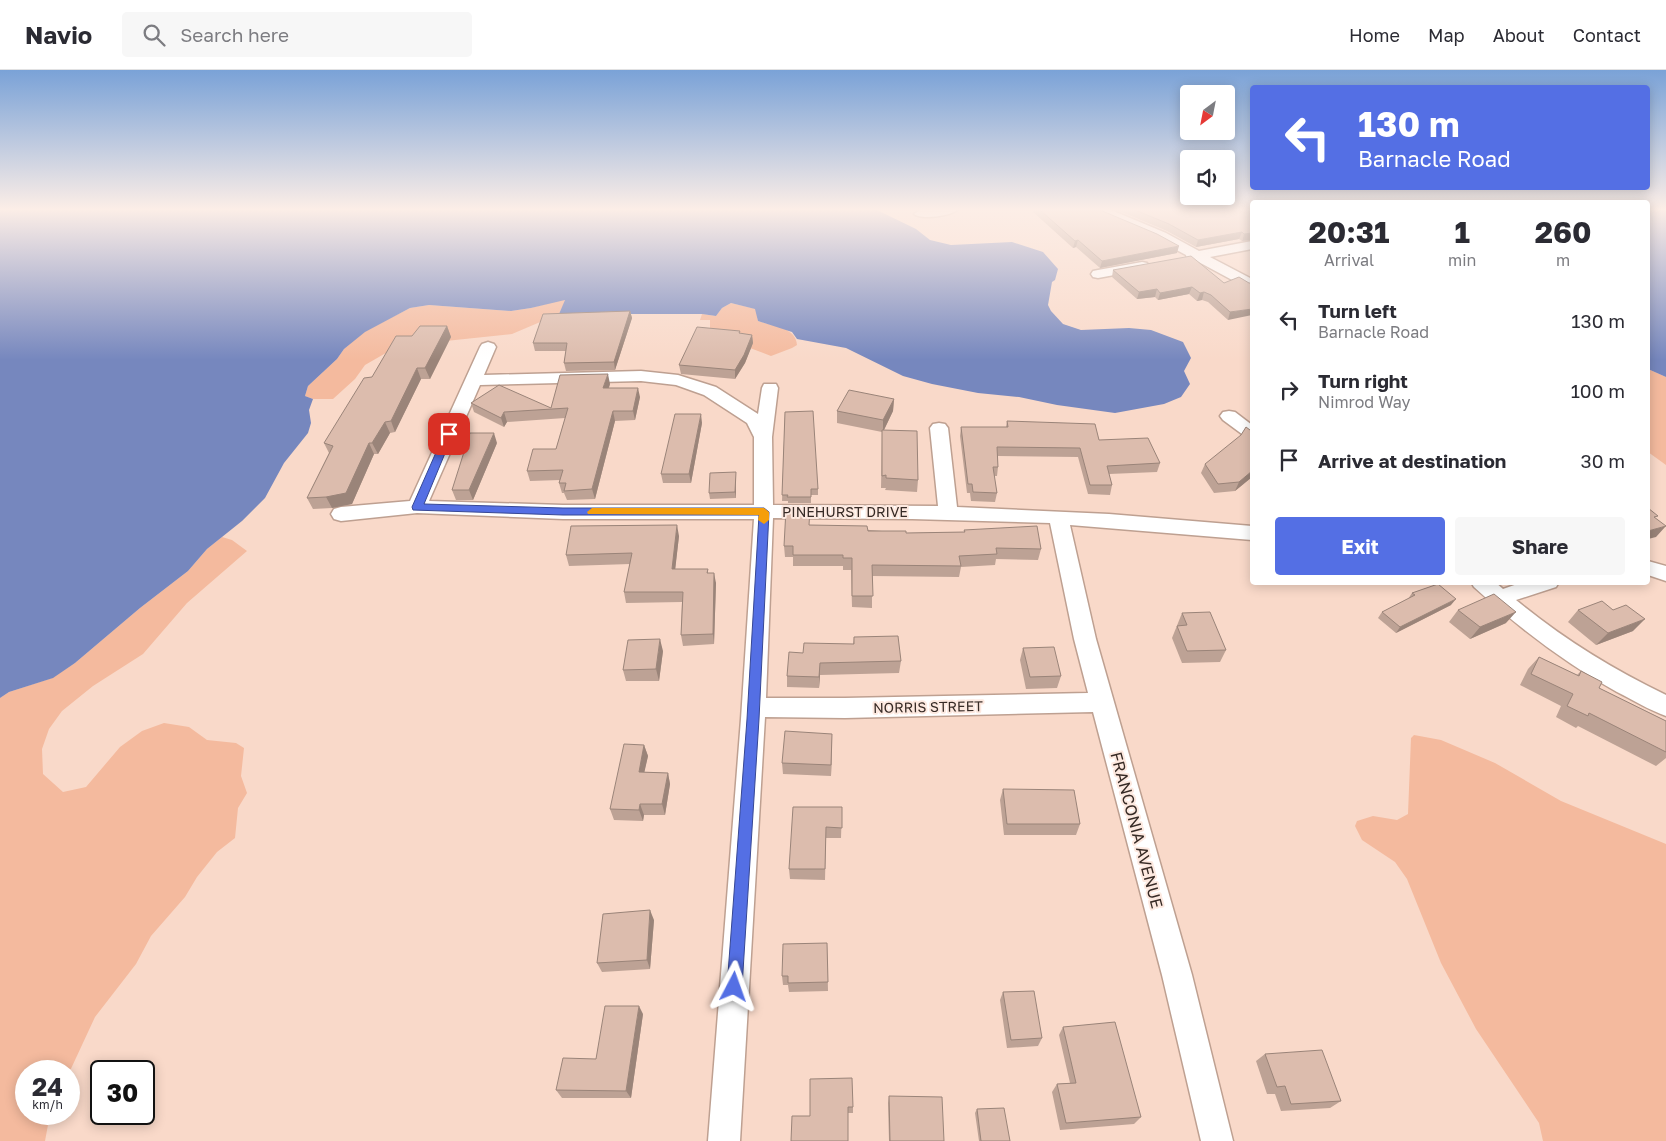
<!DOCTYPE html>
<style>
body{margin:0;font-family:"Golos Text",sans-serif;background:#f7f7f7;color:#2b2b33;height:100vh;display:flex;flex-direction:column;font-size:19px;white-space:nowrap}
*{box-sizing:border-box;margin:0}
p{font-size:16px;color:#7c7c81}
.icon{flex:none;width:28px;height:28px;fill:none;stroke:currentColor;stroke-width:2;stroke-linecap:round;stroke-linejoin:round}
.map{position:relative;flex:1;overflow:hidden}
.drawer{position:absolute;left:1250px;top:130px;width:400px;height:385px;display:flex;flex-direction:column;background:#fff;border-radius:5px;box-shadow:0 2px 12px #0003}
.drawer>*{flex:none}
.banner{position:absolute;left:1250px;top:15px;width:400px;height:105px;border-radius:5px;box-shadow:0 2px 12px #0003;background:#546fe4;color:#fff;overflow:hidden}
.needle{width:32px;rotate:212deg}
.buttons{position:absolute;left:1180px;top:15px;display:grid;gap:10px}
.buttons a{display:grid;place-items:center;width:55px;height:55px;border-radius:5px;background:#fff;box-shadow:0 2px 12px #0003;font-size:25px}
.speed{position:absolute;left:15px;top:990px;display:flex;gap:10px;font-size:25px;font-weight:700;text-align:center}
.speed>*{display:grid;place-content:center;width:65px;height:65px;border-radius:50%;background:#fff;box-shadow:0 2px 12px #0003;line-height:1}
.speed small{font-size:12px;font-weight:400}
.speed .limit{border:2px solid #111;border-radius:8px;background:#fff;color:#111}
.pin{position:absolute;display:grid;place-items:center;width:42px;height:42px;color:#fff;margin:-21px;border-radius:10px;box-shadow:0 2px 8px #0006}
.me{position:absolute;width:55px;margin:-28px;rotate:4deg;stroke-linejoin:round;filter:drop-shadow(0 0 4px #0008)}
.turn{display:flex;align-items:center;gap:18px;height:105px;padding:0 25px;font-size:22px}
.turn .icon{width:65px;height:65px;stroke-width:2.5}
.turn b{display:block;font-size:35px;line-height:42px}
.eta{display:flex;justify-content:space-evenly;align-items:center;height:85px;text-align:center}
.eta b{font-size:30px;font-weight:700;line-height:35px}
.action{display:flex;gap:10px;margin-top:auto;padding:10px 25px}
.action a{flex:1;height:58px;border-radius:5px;background:#546fe4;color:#fff;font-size:20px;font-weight:700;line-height:58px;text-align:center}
.action a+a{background:#f7f7f7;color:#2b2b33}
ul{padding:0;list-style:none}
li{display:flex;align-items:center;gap:15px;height:70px;padding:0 25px}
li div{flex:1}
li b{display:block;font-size:19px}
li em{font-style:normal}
header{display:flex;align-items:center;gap:30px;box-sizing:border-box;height:70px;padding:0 25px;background:#fff;border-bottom:1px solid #e1e1e2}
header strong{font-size:24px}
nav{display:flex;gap:28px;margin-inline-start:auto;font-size:18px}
.search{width:350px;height:45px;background:#f7f7f7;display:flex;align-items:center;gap:12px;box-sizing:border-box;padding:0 18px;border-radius:5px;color:#7c7c81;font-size:19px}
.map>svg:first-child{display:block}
.green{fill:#f4ba9e}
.water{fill:#7687be}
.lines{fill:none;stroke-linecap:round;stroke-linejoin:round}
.minor-casing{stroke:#bea091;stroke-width:3}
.minor{fill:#fff;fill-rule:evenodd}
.wall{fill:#bda295}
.shaded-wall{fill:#9a8479}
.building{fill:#dcbcad;stroke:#9a8479}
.route{fill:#546fe4;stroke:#374894}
.slow{fill:#f59e0b}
.labels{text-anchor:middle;stroke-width:4;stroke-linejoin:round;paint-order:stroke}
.street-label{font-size:14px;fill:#362a25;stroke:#fde9e0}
.near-street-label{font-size:16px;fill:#362a25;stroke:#fde9e0}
</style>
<header>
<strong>Navio</strong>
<div class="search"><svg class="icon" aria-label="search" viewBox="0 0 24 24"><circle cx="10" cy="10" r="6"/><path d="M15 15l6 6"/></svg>Search here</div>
<nav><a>Home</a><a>Map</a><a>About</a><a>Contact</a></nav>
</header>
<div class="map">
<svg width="1666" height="1071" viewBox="0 0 1666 1071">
<rect width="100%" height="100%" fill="#f9d9c9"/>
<!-- green -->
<path class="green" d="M 560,230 L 566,230 L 559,244 L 512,264 L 398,276 L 365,295 L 355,309 L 333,329 L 313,329 L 305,326 L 308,316 L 337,289 L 344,279 L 365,261 L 410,238 L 429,235 L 511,241 L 531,238 Z
M 731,233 L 756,239 L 758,251 C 772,256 796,257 797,275 L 792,278 L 771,286 L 710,263 L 710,250 L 700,250 L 702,244 L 716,246 L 722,238 Z
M 1648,299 L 1666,307 L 1666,395 L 1648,382 Z
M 222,467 L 232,470 L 247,481 L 187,533 L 143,584 L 93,616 L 62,641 L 49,659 L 42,679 L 43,704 L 63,722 L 86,717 L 120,677 L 142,661 L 164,653 L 189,657 L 207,670 L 236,673 L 244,678 L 241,706 L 247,723 L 238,738 L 235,768 L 217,782 L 197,807 L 185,827 L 151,866 L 136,894 L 95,947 L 69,1003 L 69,1001 L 26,1001 L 26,1044 L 50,1044 L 45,1071 L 0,1071 L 0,628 L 9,622 L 52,608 L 75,593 L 140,538 L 188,501 L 207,479 Z
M 1414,665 L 1441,670 L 1495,693 L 1561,731 L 1666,774 L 1666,1071 L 1543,1071 L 1539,1053 L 1476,959 L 1441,893 L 1407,809 L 1395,792 L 1362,770 L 1355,756 L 1357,751 L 1373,746 L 1397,750 L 1408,744 L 1411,668 Z"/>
<!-- water -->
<path class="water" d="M 0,140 L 877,140 L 916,159 L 930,170 L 951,175 L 1012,172 L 1043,182 L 1058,199 L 1055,210 L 1052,212 L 1048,235 L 1051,241 L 1063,254 L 1081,260 L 1129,258 L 1151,260 L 1183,272 L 1191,288 L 1184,301 L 1190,314 L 1181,327 L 1164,334 L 1115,343 L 1057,335 L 1019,327 L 978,323 L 932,314 L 903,306 L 846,278 L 797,269 L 792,262 L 758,251 L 755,239 L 731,233 L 722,238 L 716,246 L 702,244 L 559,244 L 565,230 L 531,238 L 511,241 L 429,235 L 410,238 L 365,262 L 344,279 L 337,289 L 308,316 L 305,326 L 313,329 L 309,340 L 311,353 L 308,363 L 284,393 L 265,428 L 242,451 L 207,479 L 188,501 L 140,538 L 75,593 L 53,608 L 9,622 L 0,628 Z
M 1648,140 L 1666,140 L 1666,307 L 1648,299 Z"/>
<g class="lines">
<!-- minor casing -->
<g class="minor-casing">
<path id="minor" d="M 920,140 L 957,140 C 951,146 920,150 914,144 Z
M 1093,140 L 1111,140 L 1166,163 L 1199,181 L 1252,171 L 1252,179 L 1210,187 L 1252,209 L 1252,219 L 1247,218 L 1195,190 L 1187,189 L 1186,185 L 1156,169 L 1094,143 Z
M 1142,192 L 1147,193 L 1149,196 L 1147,199 L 1098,208 L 1093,207 L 1091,204 L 1093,201 L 1098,200 Z
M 488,272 L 494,274 L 496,277 L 484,305 L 641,301 L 678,305 L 716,317 L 758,344 L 762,318 L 764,314 L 776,314 L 778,318 L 772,367 L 773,435 L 938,436 L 930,358 L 933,354 L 939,353 L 945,354 L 948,358 L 957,437 L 1109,444 L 1252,456 L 1252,470 L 1070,455 L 1096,569 L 1192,905 L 1233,1071 L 1201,1071 L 1162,905 L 1093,642 L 845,648 L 765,647 L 740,1071 L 708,1071 L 741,649 L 754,449 L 563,449 L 417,443 L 341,451 L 334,449 L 331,444 L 334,439 L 341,437 L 410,431 L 480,277 L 482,274 ZM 641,311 L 676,315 L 704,325 L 747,353 L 754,367 L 754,435 L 563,435 L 429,431 L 480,315 ZM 773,448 L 912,449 L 1050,453 L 1074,569 L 1088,623 L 845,628 L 766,628 Z
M 1229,341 L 1235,342 L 1252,355 L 1252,368 L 1246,367 L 1223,350 L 1220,346 L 1223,342 Z
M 1648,491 L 1666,496 L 1666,511 L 1648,505 Z
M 1471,512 L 1495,512 L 1503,519 L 1523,512 L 1559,512 L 1556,517 L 1516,530 C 1562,568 1612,599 1666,625 L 1666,646 C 1649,640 1633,630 1617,622 C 1565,593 1518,557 1474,517 Z"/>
</g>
<!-- minor -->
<use href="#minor" class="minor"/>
</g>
<!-- wall -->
<path class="wall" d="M 1034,140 L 1101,140 L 1177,183 L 1100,198 L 1076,177 L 1073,178 L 1033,142 Z
M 1117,140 L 1252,140 L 1242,171 L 1239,169 L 1196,177 L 1167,161 Z
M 1113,200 L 1224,213 L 1249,213 L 1228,250 L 1208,232 L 1202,230 L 1197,231 L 1189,224 L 1158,230 L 1155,227 L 1137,229 L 1112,207 Z
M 630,241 L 632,248 L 615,300 L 566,301 L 564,293 L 566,281 L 535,281 L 533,273 Z
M 447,256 L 451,267 L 430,309 L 421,309 L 395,362 L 390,363 L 378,384 L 374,384 L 352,434 L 332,438 L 313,439 L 307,428 L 329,383 L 324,373 L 372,307 Z
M 740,264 L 752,265 L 753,273 L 745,293 L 735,309 L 681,304 L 679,295 Z
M 610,314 L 609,318 L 640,327 L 635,350 L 615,351 L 595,429 L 567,430 L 564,423 L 562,423 L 559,413 L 560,410 L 530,411 L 527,401 L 556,379 L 565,348 L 507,352 L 504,357 L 474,342 L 471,333 L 551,338 Z
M 894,329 L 893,341 L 884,360 L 918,410 L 917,422 L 885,420 L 886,418 L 881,418 L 882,362 L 837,353 L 837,341 Z
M 785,342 L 818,419 L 818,425 L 811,425 L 811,433 L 788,433 L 788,431 L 782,431 Z
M 1007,351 L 1099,370 L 1160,393 L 1157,402 L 1109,404 L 1112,415 L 1110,425 L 1088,424 L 1078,387 L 998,386 L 998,397 L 997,406 L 994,406 L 997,423 L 995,432 L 971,431 L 970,423 L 967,423 L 960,366 L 961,357 L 1006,357 Z
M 702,353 L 691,413 L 663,413 L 661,404 Z
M 497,373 L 473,430 L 456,430 L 452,420 Z
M 1205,394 L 1252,407 L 1235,421 L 1214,423 L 1201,403 Z
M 736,408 L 736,428 L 710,429 L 709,423 Z
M 810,455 L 906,463 L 964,462 L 964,460 L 1041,479 L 1038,490 L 996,489 L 995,495 L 961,497 L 959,507 L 872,506 L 872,538 L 852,537 L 851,500 L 843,500 L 843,496 L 793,496 L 793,487 L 785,487 L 784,476 Z
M 679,466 L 675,499 L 708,499 L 708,503 L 716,513 L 714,574 L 683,576 L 681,565 L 682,532 L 626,533 L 624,522 L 630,494 L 569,496 L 566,485 Z
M 1412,523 L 1451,535 L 1396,563 L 1378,548 L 1382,542 L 1408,529 Z
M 1458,540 L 1506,553 L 1470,569 L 1449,552 Z
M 1578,540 L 1633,561 L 1596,575 L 1568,552 Z
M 1182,543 L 1226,580 L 1220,592 L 1182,593 L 1172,568 Z
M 854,567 L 901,591 L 899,603 L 820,605 L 819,618 L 787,617 L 787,606 L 803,583 L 853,574 Z
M 1023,578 L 1061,606 L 1057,618 L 1026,619 L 1020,590 Z
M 663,581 L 659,611 L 626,611 L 623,600 Z
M 1539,587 L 1577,605 L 1581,601 L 1599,618 L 1666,651 L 1666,688 L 1656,696 L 1578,656 L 1576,658 L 1556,647 L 1561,636 L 1520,615 L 1528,599 Z
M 832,664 L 831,706 L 783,704 L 782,693 Z
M 644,675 L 648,686 L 644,702 L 668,703 L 670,714 L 665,745 L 644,745 L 643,751 L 614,750 L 610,739 Z
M 1003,719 L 1080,754 L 1076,765 L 1004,765 L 1000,730 Z
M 842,737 L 841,768 L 826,768 L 825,810 L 790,809 L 789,799 Z
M 654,850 L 650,899 L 602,902 L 597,893 Z
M 827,873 L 828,921 L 789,922 L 788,915 L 783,915 L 782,906 Z
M 1003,922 L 1042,968 L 1038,976 L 1007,978 L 1000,930 Z
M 643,944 L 631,1028 L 562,1028 L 556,1020 L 596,989 Z
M 1063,957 L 1141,1047 L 1134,1054 L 1060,1060 L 1052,1022 L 1057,1014 L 1070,1013 L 1059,965 Z
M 1265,984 L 1341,1031 L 1330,1038 L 1281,1041 L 1275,1024 L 1267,1024 L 1256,991 Z
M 810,1009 L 853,1037 L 853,1043 L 848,1043 L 848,1071 L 791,1071 L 810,1046 Z
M 889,1026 L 944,1071 L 889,1071 L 888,1033 Z
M 977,1039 L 1010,1071 L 979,1071 L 975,1043 Z"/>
<!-- shaded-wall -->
<path class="shaded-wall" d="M 1242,162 L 1239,169 L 1196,177 L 1198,170 Z
M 1252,163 L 1252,170 L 1242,171 L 1244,164 Z
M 1078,170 L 1076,177 L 1073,178 L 1075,171 Z
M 1179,176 L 1177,183 L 1100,198 L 1102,191 Z
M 1192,217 L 1189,224 L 1158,230 L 1160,223 Z
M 1157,219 L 1155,227 L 1137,229 L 1139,222 Z
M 1204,222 L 1202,230 L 1197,231 L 1200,223 Z
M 1252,239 L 1252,245 L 1228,250 L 1230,242 Z
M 630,241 L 632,248 L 615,300 L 614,292 Z
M 447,256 L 451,267 L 430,309 L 425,298 Z
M 752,265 L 753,273 L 745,293 L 735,309 L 735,300 Z
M 417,298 L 421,309 L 395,362 L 391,351 Z
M 608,304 L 610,314 L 605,328 L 603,318 Z
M 638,318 L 640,327 L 635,350 L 633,341 Z
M 894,329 L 893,341 L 883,362 L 883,350 Z
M 613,341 L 615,351 L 595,429 L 592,419 Z
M 504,342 L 507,352 L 504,357 L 501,348 Z
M 701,344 L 702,353 L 691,413 L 689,404 Z
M 385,352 L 390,363 L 378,384 L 372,373 Z
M 494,363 L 497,373 L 473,430 L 469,420 Z
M 369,373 L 374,384 L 352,434 L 332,438 L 326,427 Z
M 1252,401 L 1252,407 L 1235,421 L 1239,412 Z
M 736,402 L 736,428 L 735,422 Z
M 677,455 L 679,466 L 674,510 L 672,499 Z
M 1666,456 L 1656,467 L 1648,469 L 1648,461 Z
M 714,503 L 716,513 L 714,574 L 713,564 Z
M 1456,529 L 1451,535 L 1396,563 L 1400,557 Z
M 1516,542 L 1506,553 L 1470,569 L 1480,557 Z
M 1645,549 L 1633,561 L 1596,575 L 1608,563 Z
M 660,569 L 663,581 L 659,611 L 656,599 Z
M 820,593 L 820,605 L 819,618 L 819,607 Z
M 832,664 L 832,675 L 831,706 L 831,695 Z
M 644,675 L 648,686 L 642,713 L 639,702 Z
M 668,703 L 670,714 L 665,745 L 662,734 Z
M 640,734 L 644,745 L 643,751 L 639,740 Z
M 650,840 L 654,850 L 650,899 L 647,890 Z
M 639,936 L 643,944 L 631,1028 L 626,1021 Z"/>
<!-- building -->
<path class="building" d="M 1040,140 L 1100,140 L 1157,164 L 1179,176 L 1102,191 L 1078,170 L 1075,171 Z
M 1135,140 L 1252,140 L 1252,163 L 1244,164 L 1242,162 L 1198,170 L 1169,154 Z
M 1191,186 L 1224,213 L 1239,207 L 1249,213 L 1252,213 L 1252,239 L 1230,242 L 1211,225 L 1204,222 L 1200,223 L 1192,217 L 1160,223 L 1157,219 L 1139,222 L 1113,200 Z
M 630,241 L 614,292 L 564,293 L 567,273 L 533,273 L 543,244 Z
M 420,256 L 447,256 L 425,298 L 417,298 L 391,351 L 385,352 L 372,373 L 369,373 L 346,423 L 326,427 L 307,428 L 333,376 L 324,373 L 364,308 L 372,307 L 396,266 L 412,266 Z
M 697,257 L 740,261 L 739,263 L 752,265 L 744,285 L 735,300 L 679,295 Z
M 608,304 L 603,318 L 638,318 L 633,341 L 613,341 L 592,419 L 564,421 L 566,413 L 559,413 L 563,400 L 527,401 L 533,379 L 556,379 L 568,338 L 504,342 L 501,348 L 471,333 L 499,315 L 551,338 L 560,305 Z
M 849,320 L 894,329 L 883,350 L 837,341 Z
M 813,341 L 818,419 L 811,419 L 811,427 L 787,427 L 788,425 L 782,425 L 785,342 Z
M 675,344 L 701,344 L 689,404 L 661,404 Z
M 1007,351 L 1095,354 L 1099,370 L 1148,368 L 1160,393 L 1107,396 L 1112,415 L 1090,415 L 1080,378 L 997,377 L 998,397 L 993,397 L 997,423 L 973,422 L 972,414 L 968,414 L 961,357 L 1008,357 Z
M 1246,357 L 1250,360 L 1252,360 L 1252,401 L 1239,412 L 1218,414 L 1205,394 L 1241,365 Z
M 882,360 L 917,361 L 918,410 L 886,408 L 886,405 L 882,406 Z
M 470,363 L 494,363 L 469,420 L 452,420 Z
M 736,402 L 735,422 L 709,423 L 710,403 Z
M 1648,438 L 1658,446 L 1654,447 L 1666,456 L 1648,461 Z
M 786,439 L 810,439 L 809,455 L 867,456 L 868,461 L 906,461 L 906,463 L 965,462 L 964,460 L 1037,456 L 1041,479 L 996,478 L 997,484 L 959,486 L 961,496 L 872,495 L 873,526 L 852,526 L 852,488 L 843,488 L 843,485 L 793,485 L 793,476 L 784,476 Z
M 677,455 L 672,499 L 708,499 L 707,503 L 714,503 L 713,564 L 681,565 L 683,522 L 624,522 L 632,483 L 566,485 L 571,456 Z
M 1438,514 L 1456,529 L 1400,557 L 1382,542 L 1415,525 L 1412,523 Z
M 1494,524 L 1516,542 L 1480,557 L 1458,540 Z
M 1602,531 L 1613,540 L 1626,535 L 1645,549 L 1608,563 L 1578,540 Z
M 1210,542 L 1226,580 L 1187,581 L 1177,556 L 1187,555 L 1182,543 Z
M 898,566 L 901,591 L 820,593 L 819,607 L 787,606 L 789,582 L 803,583 L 804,573 L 854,574 L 854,567 Z
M 660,569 L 656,599 L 623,600 L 628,570 Z
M 1054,577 L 1061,606 L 1030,607 L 1023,578 Z
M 1539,587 L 1579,606 L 1581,601 L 1602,612 L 1599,618 L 1666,651 L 1666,682 L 1589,643 L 1588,646 L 1567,636 L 1573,624 L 1531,604 Z
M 785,661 L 832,664 L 831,695 L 782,693 Z
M 624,674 L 644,675 L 639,702 L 668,703 L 662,734 L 640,734 L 639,740 L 610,739 Z
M 1003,719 L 1074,720 L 1080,754 L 1007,754 Z
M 793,737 L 842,737 L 842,758 L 826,757 L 825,799 L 789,799 Z
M 650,840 L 647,890 L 597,893 L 603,844 Z
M 827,873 L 828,912 L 788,913 L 788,906 L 782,906 L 783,874 Z
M 1034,921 L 1042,968 L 1011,970 L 1003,922 Z
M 605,936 L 639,936 L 626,1021 L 556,1020 L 563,988 L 596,989 Z
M 1115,952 L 1141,1047 L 1066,1053 L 1057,1014 L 1076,1013 L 1063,957 Z
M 1322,980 L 1341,1031 L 1291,1034 L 1285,1016 L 1277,1017 L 1265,984 Z
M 852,1008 L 853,1037 L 848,1037 L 848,1071 L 791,1071 L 792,1046 L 810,1046 L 810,1009 Z
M 889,1026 L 942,1027 L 944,1071 L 890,1071 Z
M 1004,1038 L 1010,1071 L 981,1071 L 977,1039 Z"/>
<!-- sky -->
<linearGradient id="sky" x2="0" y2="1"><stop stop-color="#7aa2d7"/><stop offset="0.48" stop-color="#fceee7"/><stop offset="1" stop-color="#fceee7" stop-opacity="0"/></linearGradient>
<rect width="1666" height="290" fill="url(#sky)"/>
<!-- route -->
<path class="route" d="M 445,362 L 449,362 L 453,364 L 424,434 L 563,438 L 764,438 L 769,442 L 759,649 L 742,917 L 740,922 L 734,925 L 729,922 L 727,917 L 747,649 L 759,445 L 563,445 L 413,440 L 412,437 Z"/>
<!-- slow -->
<path class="slow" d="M 592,438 L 764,438 L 769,442 L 769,450 L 764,454 L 758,450 L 759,445 L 588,444 L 587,442 Z"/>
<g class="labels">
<!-- street labels -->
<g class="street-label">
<text x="845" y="447">PINEHURST DRIVE</text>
<text transform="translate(928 637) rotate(-1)" y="5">NORRIS STREET</text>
</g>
<!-- near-street labels -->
<g class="near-street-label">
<text transform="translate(1137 760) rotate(75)" y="6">FRANCONIA AVENUE</text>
</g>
</g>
</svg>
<div class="buttons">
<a><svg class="needle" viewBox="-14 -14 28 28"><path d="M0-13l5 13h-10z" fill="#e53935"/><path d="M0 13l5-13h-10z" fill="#7c7c81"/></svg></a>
<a><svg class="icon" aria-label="sound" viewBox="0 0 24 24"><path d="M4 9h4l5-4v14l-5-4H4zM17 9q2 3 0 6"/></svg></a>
</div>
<div class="speed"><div>24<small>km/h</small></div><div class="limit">30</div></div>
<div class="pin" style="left:449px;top:364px;background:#d93025"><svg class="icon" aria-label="arrive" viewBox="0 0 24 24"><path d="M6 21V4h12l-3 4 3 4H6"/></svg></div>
<svg class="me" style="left:734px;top:917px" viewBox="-20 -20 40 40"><path d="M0-17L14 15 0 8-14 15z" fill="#546fe4" stroke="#fff" stroke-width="4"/></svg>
<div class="banner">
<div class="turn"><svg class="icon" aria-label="left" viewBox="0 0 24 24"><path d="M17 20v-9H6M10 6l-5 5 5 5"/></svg><div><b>130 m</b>Barnacle Road</div></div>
</div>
<section class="drawer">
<div class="eta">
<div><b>20:31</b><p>Arrival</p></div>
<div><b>1</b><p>min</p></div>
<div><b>260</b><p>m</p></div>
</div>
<ul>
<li><svg class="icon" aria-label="left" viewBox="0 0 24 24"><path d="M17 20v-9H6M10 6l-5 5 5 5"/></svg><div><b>Turn left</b><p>Barnacle Road</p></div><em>130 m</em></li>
<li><svg class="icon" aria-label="right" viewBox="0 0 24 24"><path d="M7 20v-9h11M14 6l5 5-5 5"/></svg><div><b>Turn right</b><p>Nimrod Way</p></div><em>100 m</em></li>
<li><svg class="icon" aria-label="arrive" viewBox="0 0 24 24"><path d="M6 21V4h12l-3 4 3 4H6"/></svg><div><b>Arrive at destination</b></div><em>30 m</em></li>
</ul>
<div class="action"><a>Exit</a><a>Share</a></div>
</section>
</div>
